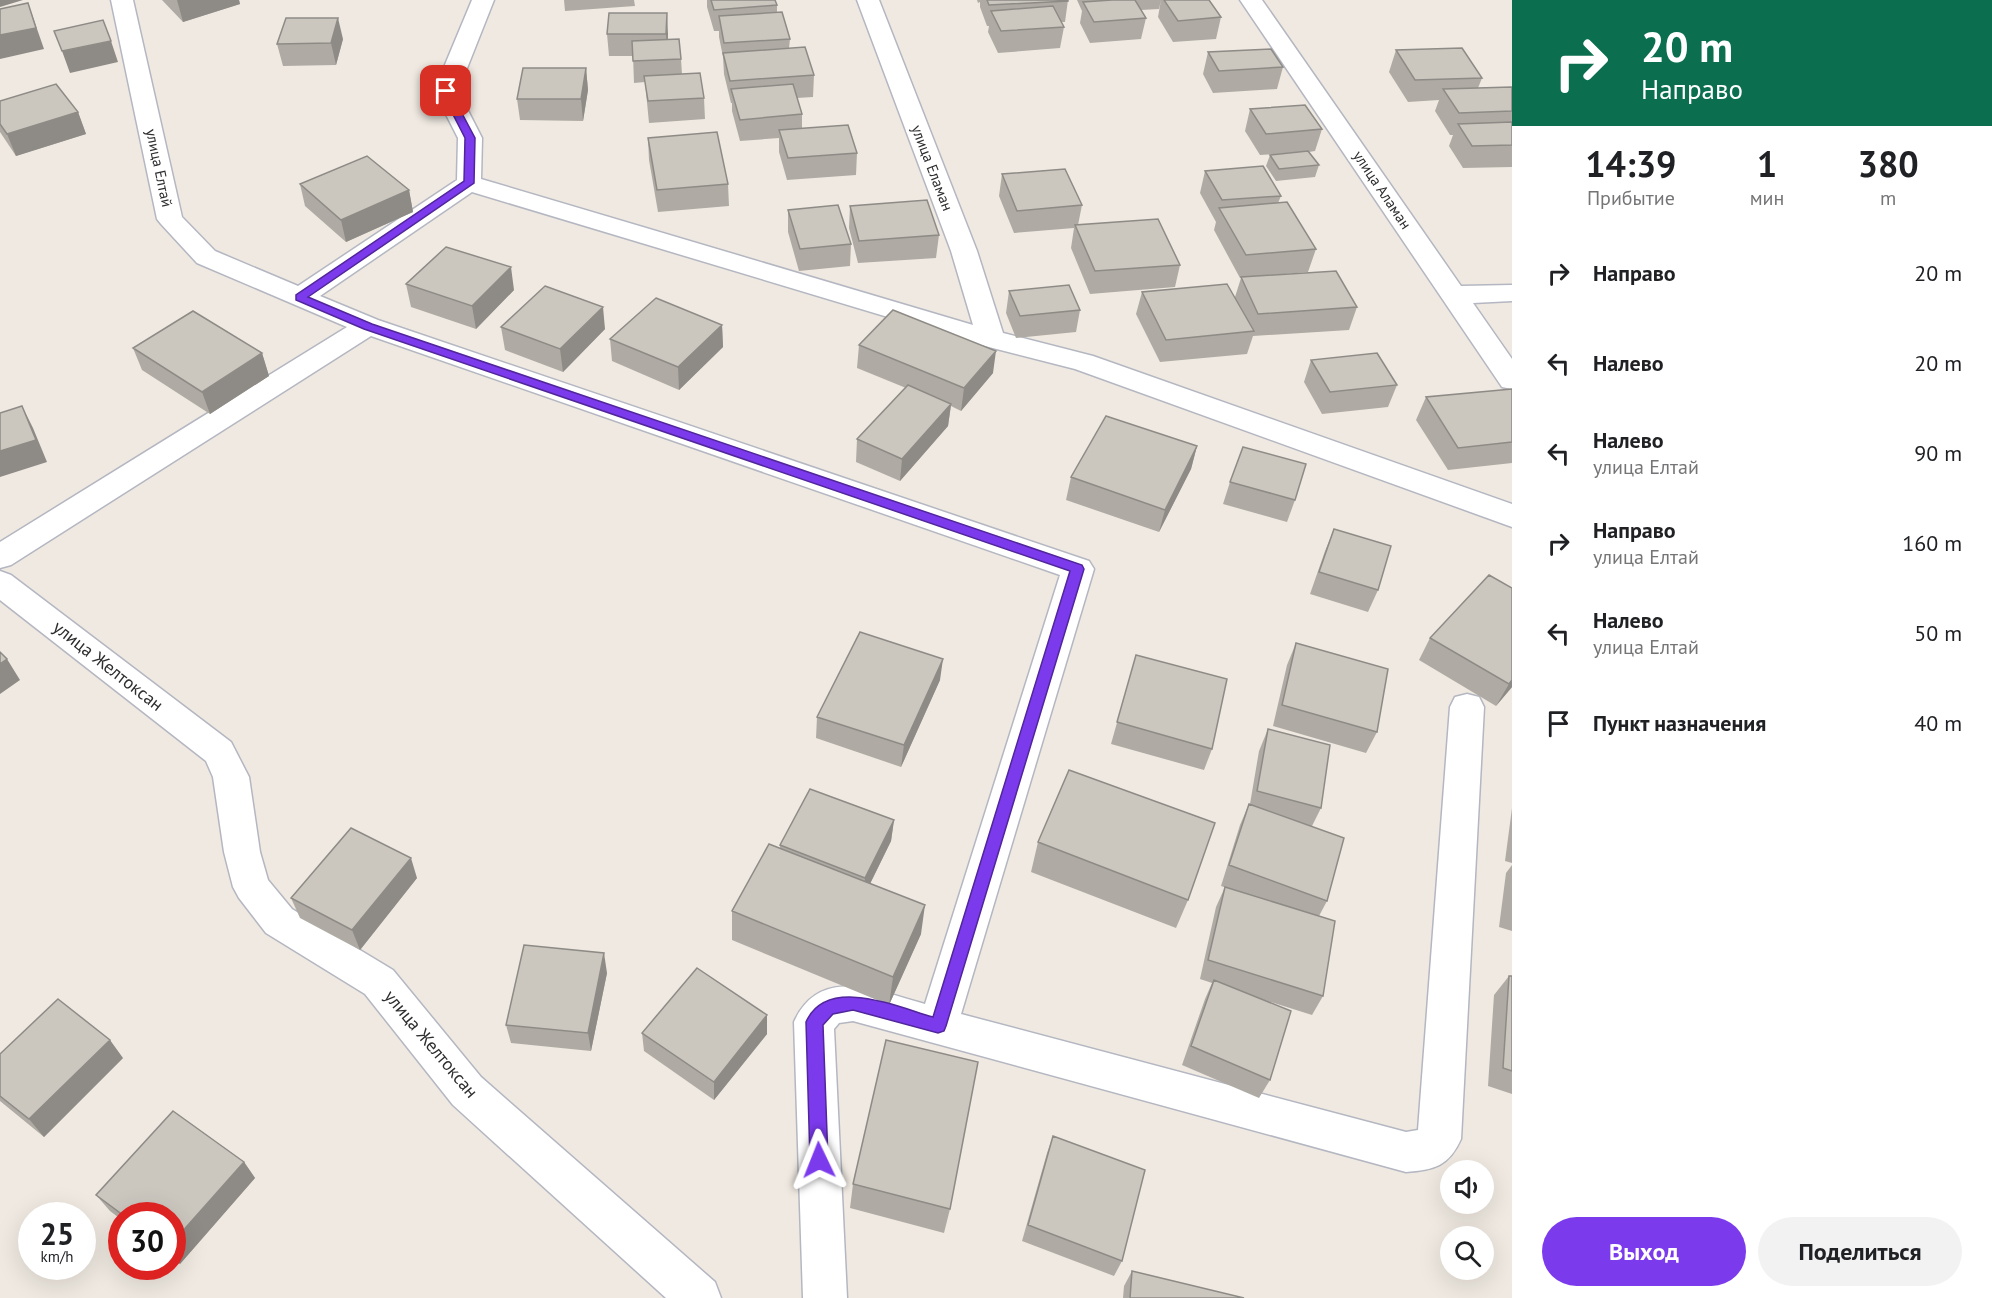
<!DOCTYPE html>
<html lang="ru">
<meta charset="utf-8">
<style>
body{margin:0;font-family:"PT Sans",sans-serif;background:#f2f2f2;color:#202124;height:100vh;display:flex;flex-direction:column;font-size:22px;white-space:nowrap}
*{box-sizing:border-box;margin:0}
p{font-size:20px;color:#757577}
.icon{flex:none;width:33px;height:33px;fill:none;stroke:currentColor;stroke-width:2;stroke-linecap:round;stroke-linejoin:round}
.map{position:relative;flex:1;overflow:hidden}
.sheet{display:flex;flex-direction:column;background:#fff;width:480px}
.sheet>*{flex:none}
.banner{background:#0b6e4f;color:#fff;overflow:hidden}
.fabs{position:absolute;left:1440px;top:1160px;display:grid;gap:12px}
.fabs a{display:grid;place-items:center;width:54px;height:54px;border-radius:50%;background:#fff;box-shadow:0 6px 24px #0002;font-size:30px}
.speed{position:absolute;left:18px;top:1202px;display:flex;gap:12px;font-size:30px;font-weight:700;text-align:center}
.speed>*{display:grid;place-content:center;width:78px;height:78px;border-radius:50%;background:#fff;box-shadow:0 6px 24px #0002;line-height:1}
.speed small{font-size:15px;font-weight:400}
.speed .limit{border:9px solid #d22;background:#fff;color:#111}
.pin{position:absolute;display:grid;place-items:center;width:51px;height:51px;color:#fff;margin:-26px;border-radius:12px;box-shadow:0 3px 9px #0006}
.me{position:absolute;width:66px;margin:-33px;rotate:358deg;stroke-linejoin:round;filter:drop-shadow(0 0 4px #0008)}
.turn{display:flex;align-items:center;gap:21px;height:126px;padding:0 30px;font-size:27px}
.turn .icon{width:78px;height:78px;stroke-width:2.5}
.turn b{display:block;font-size:42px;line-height:51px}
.eta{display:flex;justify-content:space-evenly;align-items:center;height:102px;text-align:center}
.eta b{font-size:36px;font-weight:600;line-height:42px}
.action{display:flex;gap:12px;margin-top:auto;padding:12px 30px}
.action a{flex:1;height:69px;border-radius:36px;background:#7c3aed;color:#fff;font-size:24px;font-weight:600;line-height:69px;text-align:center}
.action a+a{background:#f2f2f2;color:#202124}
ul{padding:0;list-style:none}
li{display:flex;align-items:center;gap:18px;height:90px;padding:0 30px}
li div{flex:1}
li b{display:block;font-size:22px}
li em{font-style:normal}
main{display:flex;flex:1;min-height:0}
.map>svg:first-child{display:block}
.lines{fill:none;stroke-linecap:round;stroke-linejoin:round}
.minor-casing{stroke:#b4b7c1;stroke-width:3}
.minor{fill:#fff;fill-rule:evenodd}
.wall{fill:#afaba4}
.shaded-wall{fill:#8e8b86}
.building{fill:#cbc7bf;stroke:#8e8b86;stroke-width:1.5}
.route{fill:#7c3aed;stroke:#51269a;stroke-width:1.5}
.labels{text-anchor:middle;stroke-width:6;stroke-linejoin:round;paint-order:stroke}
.far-street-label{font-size:15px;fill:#2e2e2e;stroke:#fff}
.street-label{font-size:18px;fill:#2e2e2e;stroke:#fff}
</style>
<main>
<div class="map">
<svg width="1512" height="1298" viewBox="0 0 1512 1298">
<rect width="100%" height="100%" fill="#efe9e1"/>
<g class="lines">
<!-- minor casing -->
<g class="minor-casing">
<path id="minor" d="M 111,0 L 133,0 L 182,217 L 215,251 L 298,286 L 457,180 L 458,138 L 434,91 L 472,0 L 494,0 L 458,91 L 482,138 L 481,179 L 973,325 L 951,251 L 857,0 L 879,0 L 977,251 L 1003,333 L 1093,356 L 1512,504 L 1512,527 L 1075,369 L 981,345 L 472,192 L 320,296 L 378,320 L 1089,561 L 1094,569 L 961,1014 L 1406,1132 L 1418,1130 L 1450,707 L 1455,697 L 1467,694 L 1479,697 L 1484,707 L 1461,1139 C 1449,1166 1434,1170 1406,1172 L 853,1021 L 839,1023 L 834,1029 L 847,1298 L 803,1298 L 794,1022 C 820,964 879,992 925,1004 L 1060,575 L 371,336 L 11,565 L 0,568 L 0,542 L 347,327 L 197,263 L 161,224 L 157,219 Z
M 1240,0 L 1262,0 L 1461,286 L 1512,285 L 1512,301 L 1473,303 L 1512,359 L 1512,389 L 1502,387 Z
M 0,571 L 11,575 L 231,742 L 249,777 L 260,852 L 268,880 L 292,909 L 393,970 L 481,1077 L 715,1282 L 721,1298 L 666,1298 L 453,1105 L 365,994 L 266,933 L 239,898 L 233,887 L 224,852 L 213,777 L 206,761 L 0,600 Z"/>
</g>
<!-- minor -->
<use href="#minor" class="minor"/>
</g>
<!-- wall -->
<path class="wall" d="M 162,0 L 239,0 L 240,4 L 183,22 Z
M 564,0 L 634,0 L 635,6 L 565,11 Z
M 707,0 L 775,0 L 777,5 L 777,12 L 790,39 L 789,48 L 814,75 L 813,97 L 797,98 L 802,114 L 802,128 L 857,153 L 856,175 L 787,180 L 779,152 L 779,138 L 740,141 L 732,111 L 732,103 L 731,103 L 724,74 L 723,57 L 719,37 L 719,31 L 714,31 L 707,7 Z
M 977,0 L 1068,0 L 1065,22 L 1061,22 L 1064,27 L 1060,48 L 998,53 L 988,32 L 989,26 L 987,26 L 980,7 L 980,2 L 978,3 Z
M 1077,0 L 1161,0 L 1159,9 L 1141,10 L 1146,18 L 1141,39 L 1090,43 L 1080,23 L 1082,11 Z
M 1161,0 L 1209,0 L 1221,17 L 1216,39 L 1173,42 L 1158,17 Z
M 607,34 L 668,34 L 668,39 L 681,59 L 682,74 L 704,98 L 705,119 L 649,123 L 645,82 L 634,83 L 633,56 L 609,56 Z
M 343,39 L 336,65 L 283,66 L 277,44 Z
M 1396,50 L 1482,78 L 1478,88 L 1512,87 L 1512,167 L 1463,168 L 1449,146 L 1453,135 L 1450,135 L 1435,111 L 1439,100 L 1408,102 L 1389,72 Z
M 1208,52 L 1283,67 L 1277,89 L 1213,93 L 1203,74 Z
M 586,68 L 588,90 L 583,121 L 520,120 L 517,99 Z
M 0,101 L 78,112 L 86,134 L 16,156 L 0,132 Z
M 1250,109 L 1322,129 L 1315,151 L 1309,152 L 1319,165 L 1315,177 L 1276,181 L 1266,166 L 1270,155 L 1295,153 L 1260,155 L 1245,131 Z
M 648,138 L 728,184 L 729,206 L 658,212 L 649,160 Z
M 1205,171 L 1281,196 L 1278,203 L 1316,249 L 1308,272 L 1248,277 L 1357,307 L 1349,330 L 1253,336 L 1247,354 L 1160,362 L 1136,314 L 1142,292 L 1235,297 L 1241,278 L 1240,278 L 1214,230 L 1216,222 L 1200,193 Z
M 1002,174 L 1082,205 L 1078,225 L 1180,265 L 1175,287 L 1090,294 L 1071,248 L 1074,228 L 1014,233 L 999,196 Z
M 300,184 L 409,190 L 413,212 L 346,242 L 305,206 Z
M 850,206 L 939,235 L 936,258 L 858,263 L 849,228 Z
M 788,210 L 851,244 L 850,266 L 799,271 L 788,232 Z
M 406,284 L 514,290 L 476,329 L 411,307 Z
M 1009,291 L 1080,310 L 1076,332 L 1016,338 L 1006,313 Z
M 722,325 L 723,347 L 679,390 L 612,361 L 610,339 Z
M 501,327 L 605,329 L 563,372 L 505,350 Z
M 859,345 L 993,373 L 961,411 L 951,406 L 948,426 L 900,481 L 856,462 L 857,439 L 906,388 L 857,368 Z
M 133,348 L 262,353 L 269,376 L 210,414 L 142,370 Z
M 1311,360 L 1397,385 L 1388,407 L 1322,414 L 1304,382 Z
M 1512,389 L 1512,463 L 1448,470 L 1416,420 L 1426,397 Z
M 1197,446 L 1191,469 L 1159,532 L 1066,500 L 1071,477 Z
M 1230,482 L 1295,500 L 1287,522 L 1223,504 Z
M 1334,529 L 1378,590 L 1368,612 L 1310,594 L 1325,551 Z
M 1512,588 L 1512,687 L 1496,706 L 1419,660 L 1430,638 Z
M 1296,643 L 1377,732 L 1366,753 L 1273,726 L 1287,665 Z
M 1136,655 L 1212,749 L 1204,770 L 1111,744 Z
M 940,680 L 901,767 L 816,738 L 817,717 Z
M 1268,729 L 1321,808 L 1312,826 L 1327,901 L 1319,916 L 1323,996 L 1312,1015 L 1258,998 L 1270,1080 L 1259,1098 L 1182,1065 L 1205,999 L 1212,983 L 1200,979 L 1216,907 L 1225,887 L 1227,888 L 1221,886 L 1240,825 L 1249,804 L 1250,804 L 1259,751 Z
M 1512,808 L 1512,863 L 1505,861 Z
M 894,820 L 891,841 L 870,884 L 921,934 L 889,1005 L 732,940 L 732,911 L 780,848 L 780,845 Z
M 1038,842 L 1188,900 L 1176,928 L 1031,872 Z
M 1512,865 L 1512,931 L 1499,927 L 1506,873 Z
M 417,878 L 360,950 L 300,918 L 291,898 Z
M 607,973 L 591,1051 L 511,1043 L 506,1025 Z
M 1509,976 L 1512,976 L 1512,1094 L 1488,1086 L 1494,995 Z
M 767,1015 L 767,1034 L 714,1100 L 644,1051 L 642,1033 Z
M 0,1054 L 123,1058 L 44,1137 L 0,1101 Z
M 1053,1136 L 1122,1261 L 1114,1276 L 1022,1241 L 1047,1153 Z
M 244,1162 L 255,1178 L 180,1264 L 172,1258 L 172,1215 L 122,1215 L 122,1220 L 110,1211 L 96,1195 Z
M 853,1184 L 950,1209 L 944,1233 L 850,1208 Z
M 1132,1271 L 1244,1298 L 1123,1298 L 1124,1286 Z"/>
<!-- shaded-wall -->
<path class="shaded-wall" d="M 0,0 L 23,0 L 0,7 Z
M 177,0 L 239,0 L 240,4 L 183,22 Z
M 28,3 L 44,49 L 0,59 L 0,35 Z
M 667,13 L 668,34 L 667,55 L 666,34 Z
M 338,18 L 343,39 L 336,65 L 331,43 Z
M 111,41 L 118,62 L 70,73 L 62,51 Z
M 586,68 L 588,90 L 583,121 L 581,99 Z
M 78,112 L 86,134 L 16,156 L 7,134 Z
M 409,190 L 413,212 L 346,242 L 341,220 Z
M 511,267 L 514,290 L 476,329 L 472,306 Z
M 603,307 L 605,329 L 563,372 L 560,349 Z
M 722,325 L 723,347 L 679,390 L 678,367 Z
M 996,351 L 993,373 L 961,411 L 964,388 Z
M 262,353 L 269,376 L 210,414 L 202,392 Z
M 951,404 L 948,426 L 900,481 L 902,459 Z
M 22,406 L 33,428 L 47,462 L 0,477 L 0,451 Z
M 1197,446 L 1191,469 L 1159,532 L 1165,510 Z
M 7,659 L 20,680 L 0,694 L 0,664 Z
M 943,659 L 940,680 L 901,767 L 904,745 Z
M 1512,680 L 1512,687 L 1496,706 L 1509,684 Z
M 894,820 L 891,841 L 863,898 L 865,878 Z
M 411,858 L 417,878 L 360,950 L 352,930 Z
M 925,905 L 921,934 L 889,1005 L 893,977 Z
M 604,953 L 607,973 L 591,1051 L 588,1033 Z
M 767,1015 L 767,1034 L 714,1100 L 714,1082 Z
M 110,1040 L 123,1058 L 44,1137 L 29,1119 Z
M 244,1162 L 255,1178 L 180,1264 L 172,1255 L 172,1243 Z"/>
<!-- building -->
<path class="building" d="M 711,0 L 775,0 L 777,5 L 714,10 Z
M 987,0 L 1068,0 L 1068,1 L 989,5 Z
M 1112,0 L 1135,0 L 1146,18 L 1094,22 L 1083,2 Z
M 1164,0 L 1209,0 L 1221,17 L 1178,21 Z
M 28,3 L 36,28 L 0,35 L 0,9 Z
M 1053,6 L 1064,27 L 1001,31 L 991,11 Z
M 782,12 L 790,39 L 724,43 L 719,16 Z
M 609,13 L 667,13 L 666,34 L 607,34 Z
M 286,18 L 338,18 L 331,43 L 277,44 Z
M 103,20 L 111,41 L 62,51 L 54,31 Z
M 679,39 L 681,59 L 633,61 L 632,41 Z
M 805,47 L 814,75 L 730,81 L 723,53 Z
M 1462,48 L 1482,78 L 1415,80 L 1396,50 Z
M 1271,49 L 1283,67 L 1219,71 L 1208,52 Z
M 523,68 L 586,68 L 581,99 L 517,99 Z
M 700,73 L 704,98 L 648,101 L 644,76 Z
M 56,84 L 78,112 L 7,134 L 0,124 L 0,101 Z
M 793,84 L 802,114 L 740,120 L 731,89 Z
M 1512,87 L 1512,111 L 1459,113 L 1443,89 Z
M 1305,105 L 1322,129 L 1266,134 L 1250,109 Z
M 1512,122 L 1512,145 L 1472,146 L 1458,124 Z
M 848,125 L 857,153 L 788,158 L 779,130 Z
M 717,132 L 728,184 L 657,190 L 648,138 Z
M 1308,151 L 1319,165 L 1279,169 L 1270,155 Z
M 367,156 L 409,190 L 341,220 L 300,184 Z
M 1263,166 L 1281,196 L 1222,200 L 1205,171 Z
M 1065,169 L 1082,205 L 1017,211 L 1002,174 Z
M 927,200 L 939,235 L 859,241 L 850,206 Z
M 1287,202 L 1316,249 L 1246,255 L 1219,208 Z
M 838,205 L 851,244 L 800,249 L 788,210 Z
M 1158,219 L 1180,265 L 1095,271 L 1075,225 Z
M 446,247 L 511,267 L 472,306 L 406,284 Z
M 1336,271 L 1357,307 L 1258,314 L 1241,277 Z
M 1227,284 L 1254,331 L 1166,340 L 1142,292 Z
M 1069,285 L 1080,310 L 1020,316 L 1009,291 Z
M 545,286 L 603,307 L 560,349 L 501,327 Z
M 656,298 L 722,325 L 678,367 L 610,339 Z
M 893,310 L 996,351 L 964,388 L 859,345 Z
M 193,311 L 262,353 L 202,392 L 133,348 Z
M 1377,353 L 1397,385 L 1330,392 L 1311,360 Z
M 908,385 L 951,404 L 902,459 L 857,439 Z
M 1512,389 L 1512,442 L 1458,448 L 1426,397 Z
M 22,406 L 36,440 L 0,451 L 0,413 Z
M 1106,416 L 1197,446 L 1165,510 L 1071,477 Z
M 1243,447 L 1306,464 L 1295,500 L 1230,482 Z
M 1334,529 L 1391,546 L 1378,590 L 1319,572 Z
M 1489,575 L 1512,588 L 1512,680 L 1509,684 L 1430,638 Z
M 860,632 L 943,659 L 904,745 L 817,717 Z
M 1296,643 L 1388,669 L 1377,732 L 1282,705 Z
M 0,652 L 7,659 L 0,664 Z
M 1136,655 L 1227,679 L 1212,749 L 1117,722 Z
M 1268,729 L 1330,745 L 1321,808 L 1257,791 Z
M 1069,770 L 1215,823 L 1188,900 L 1038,842 Z
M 810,789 L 894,820 L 865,878 L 780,845 Z
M 1249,804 L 1344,838 L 1327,901 L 1229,865 Z
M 351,828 L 411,858 L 352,930 L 291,898 Z
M 769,844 L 925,905 L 893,977 L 732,911 Z
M 1225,887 L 1335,921 L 1323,996 L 1208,960 Z
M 524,945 L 604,953 L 588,1033 L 506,1025 Z
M 697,968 L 767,1015 L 714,1082 L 642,1033 Z
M 1509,976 L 1512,976 L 1512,1071 L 1503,1068 Z
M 1214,980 L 1291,1011 L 1270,1080 L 1191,1046 Z
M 58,999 L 110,1040 L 29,1119 L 0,1096 L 0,1054 Z
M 886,1040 L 978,1062 L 950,1209 L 853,1184 Z
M 173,1111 L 244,1162 L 172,1243 L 172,1215 L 123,1215 L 96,1195 Z
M 1053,1136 L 1145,1170 L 1122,1261 L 1028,1225 Z
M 1132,1271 L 1244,1298 L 1130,1298 Z"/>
<!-- route -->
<path class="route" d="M 446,88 L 450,91 L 475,138 L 474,183 L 308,297 L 372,324 L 1082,565 L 1084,569 L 946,1026 L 944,1031 L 938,1033 L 853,1010 L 833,1014 L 823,1025 L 828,1160 L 825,1166 L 819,1169 L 813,1166 L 810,1160 L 806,1022 C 827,975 897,1007 933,1017 L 1070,571 L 364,329 L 296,300 L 296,295 L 464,181 L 465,138 L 441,91 Z"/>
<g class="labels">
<!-- far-street labels -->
<g class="far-street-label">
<text transform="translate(159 168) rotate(78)" y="5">улица Елтай</text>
<text transform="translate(932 168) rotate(69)" y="5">улица Еламан</text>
<text transform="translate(1382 190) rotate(56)" y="5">улица Аламан</text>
</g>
<!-- street labels -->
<g class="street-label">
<text transform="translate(108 666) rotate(38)" y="6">улица Желтоксан</text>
<text transform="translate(431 1044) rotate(50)" y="6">улица Желтоксан</text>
</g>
</g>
</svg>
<div class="fabs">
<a><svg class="icon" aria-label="sound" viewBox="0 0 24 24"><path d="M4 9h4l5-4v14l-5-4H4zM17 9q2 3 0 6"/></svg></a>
<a><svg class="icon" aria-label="search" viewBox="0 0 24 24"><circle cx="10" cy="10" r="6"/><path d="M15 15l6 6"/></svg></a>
</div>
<div class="speed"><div>25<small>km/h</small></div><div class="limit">30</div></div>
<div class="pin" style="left:446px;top:91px;background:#d93025"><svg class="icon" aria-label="arrive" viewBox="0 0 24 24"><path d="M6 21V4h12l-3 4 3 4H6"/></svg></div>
<svg class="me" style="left:819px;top:1160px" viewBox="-20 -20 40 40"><path d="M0-17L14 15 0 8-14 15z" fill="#7c3aed" stroke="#fff" stroke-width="4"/></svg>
</div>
<section class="sheet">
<div class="banner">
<div class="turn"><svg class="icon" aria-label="right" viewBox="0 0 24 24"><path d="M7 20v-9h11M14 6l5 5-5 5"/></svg><div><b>20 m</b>Направо</div></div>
</div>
<div class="eta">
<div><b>14:39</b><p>Прибытие</p></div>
<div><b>1</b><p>мин</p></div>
<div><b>380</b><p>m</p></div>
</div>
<ul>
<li><svg class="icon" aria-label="right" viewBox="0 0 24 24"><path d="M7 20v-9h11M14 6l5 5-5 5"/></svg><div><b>Направо</b></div><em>20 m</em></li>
<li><svg class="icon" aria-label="left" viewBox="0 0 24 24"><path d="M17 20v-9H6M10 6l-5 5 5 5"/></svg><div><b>Налево</b></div><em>20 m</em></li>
<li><svg class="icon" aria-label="left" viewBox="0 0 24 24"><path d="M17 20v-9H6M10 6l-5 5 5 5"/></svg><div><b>Налево</b><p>улица Елтай</p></div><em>90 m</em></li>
<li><svg class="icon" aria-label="right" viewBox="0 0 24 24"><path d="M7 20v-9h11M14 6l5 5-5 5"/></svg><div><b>Направо</b><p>улица Елтай</p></div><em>160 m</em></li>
<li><svg class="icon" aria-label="left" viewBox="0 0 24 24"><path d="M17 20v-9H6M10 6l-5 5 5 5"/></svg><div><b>Налево</b><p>улица Елтай</p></div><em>50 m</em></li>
<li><svg class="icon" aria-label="arrive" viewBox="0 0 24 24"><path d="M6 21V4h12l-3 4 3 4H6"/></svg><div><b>Пункт назначения</b></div><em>40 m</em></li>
</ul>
<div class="action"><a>Выход</a><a>Поделиться</a></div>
</section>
</main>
